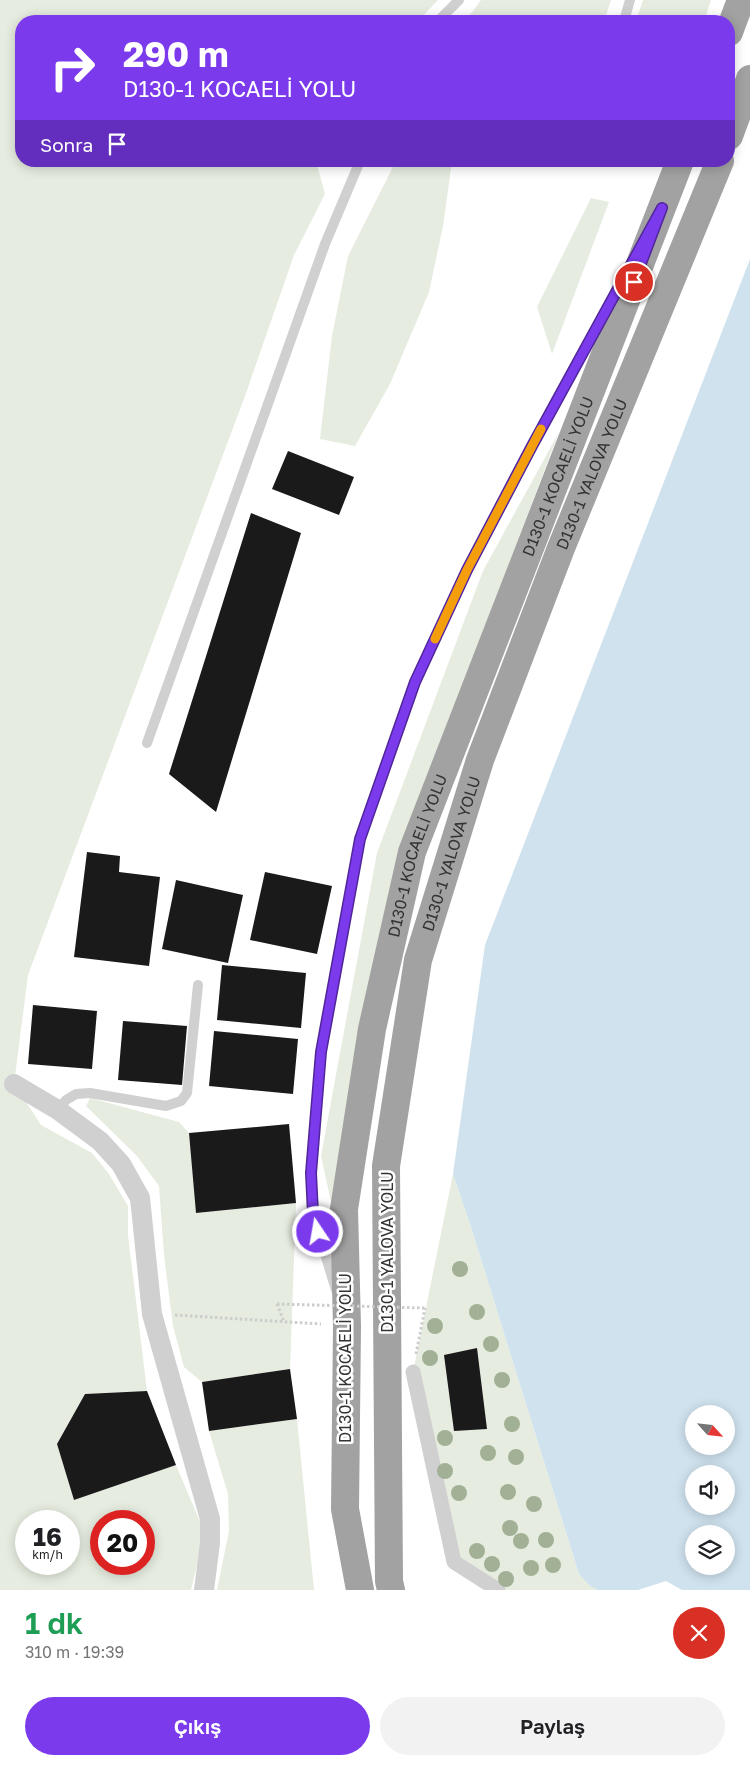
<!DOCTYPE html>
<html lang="tr">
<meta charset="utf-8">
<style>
body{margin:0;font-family:"Golos Text",sans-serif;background:#f2f2f2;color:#202124;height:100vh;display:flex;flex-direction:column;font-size:19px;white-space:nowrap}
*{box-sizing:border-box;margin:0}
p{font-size:16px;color:#757577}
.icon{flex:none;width:28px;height:28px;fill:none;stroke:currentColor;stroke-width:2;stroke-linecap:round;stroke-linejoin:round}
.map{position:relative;height:1590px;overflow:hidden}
.details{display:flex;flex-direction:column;background:#fff;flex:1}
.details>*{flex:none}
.hud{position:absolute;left:15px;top:15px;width:720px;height:152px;border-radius:20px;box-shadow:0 2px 12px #0003;background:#7c3aed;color:#fff;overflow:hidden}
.needle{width:32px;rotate:117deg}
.controls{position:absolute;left:685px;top:1405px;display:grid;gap:10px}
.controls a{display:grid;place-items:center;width:50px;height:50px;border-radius:50%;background:#fff;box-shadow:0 2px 12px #0003;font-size:25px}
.speed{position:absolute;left:15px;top:1510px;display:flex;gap:10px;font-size:25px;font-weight:700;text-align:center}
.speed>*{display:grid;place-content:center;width:65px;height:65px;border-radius:50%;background:#fff;box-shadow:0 2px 12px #0003;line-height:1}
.speed small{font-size:12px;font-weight:400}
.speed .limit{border:8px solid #d22;background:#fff;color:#111}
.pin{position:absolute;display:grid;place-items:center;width:42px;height:42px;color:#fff;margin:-21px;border:2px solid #fff;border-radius:50%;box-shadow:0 1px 5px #0007}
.me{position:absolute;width:55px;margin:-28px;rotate:348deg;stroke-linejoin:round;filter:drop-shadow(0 0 4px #0008)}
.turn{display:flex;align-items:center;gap:18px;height:105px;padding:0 25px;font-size:22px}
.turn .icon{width:65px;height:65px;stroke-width:2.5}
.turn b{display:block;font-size:35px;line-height:42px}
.then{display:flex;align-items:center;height:48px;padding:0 25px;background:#0003;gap:10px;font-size:19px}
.round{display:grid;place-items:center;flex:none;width:52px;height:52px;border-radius:26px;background:#f2f2f2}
.headline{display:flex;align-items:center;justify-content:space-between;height:85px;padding:0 25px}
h1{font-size:30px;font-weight:600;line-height:38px;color:#1e9e55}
.action{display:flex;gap:10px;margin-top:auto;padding:10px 25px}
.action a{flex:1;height:58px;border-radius:30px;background:#7c3aed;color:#fff;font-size:20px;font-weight:600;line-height:58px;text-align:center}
.action a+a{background:#f2f2f2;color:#202124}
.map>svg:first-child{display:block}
.green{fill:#e6ecdf;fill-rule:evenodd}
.water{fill:#cfe2ee;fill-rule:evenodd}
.building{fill:#1a1a1a}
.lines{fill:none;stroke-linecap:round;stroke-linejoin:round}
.path{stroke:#cdcdcd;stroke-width:3;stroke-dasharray:2.5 2.5;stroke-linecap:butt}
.service{stroke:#d0d0d0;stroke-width:10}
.pedestrian{stroke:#d0d0d0;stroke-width:15}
.minor{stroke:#d0d0d0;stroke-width:20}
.trunk{stroke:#a2a2a2;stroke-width:28}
.path-bridge{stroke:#cdcdcd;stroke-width:3;stroke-dasharray:2.5 2.5;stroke-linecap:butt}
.tree{fill:#a2b095}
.route-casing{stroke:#51269a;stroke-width:12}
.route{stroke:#7c3aed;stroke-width:9}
.slow{stroke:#f59e0b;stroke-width:9}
.labels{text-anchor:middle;stroke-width:5;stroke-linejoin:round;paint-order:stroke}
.street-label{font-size:16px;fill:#333;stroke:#fff}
</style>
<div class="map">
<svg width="750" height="1590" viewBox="0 0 750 1590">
<rect width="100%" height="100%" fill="#fff"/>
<!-- green -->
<path class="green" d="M 0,0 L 438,0 L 418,21 L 21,21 L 21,161 L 316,161 L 325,194 L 294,255 L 245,396 L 28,975 L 14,1084 L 41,1125 L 92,1153 L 109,1174 L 128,1206 L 128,1235 L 147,1391 L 85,1394 L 57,1444 L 74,1500 L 176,1465 L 201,1524 L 200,1552 L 191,1590 L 0,1590 ZM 26,1521 L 69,1521 L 69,1564 L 26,1564 ZM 101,1521 L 144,1521 L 144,1564 L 101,1564 Z
M 481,0 L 611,0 L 604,21 L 463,21 L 473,11 Z
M 643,0 L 711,0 L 704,21 L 636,21 Z
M 396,161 L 452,161 L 443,226 L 429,292 L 390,384 L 355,446 L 320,439 L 332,336 L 348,256 Z
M 591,198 L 609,202 L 552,354 L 537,307 Z
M 559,432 L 397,857 L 333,1211 L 321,1156 L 377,853 L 483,571 Z
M 90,1098 L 179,1122 L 189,1133 L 197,1213 L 296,1203 L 290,1369 L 202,1382 L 184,1367 L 173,1326 L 164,1255 L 159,1186 L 137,1156 L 86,1106 Z
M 453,1174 L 471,1227 L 579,1574 L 590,1586 L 598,1590 L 498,1590 L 454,1562 L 413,1372 Z
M 297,1419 L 314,1590 L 217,1590 L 229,1531 L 228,1494 L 209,1431 Z"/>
<!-- water -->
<path class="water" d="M 750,259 L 750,1590 L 682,1590 L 666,1581 L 638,1590 L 598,1590 L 590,1586 L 579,1574 L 471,1227 L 453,1174 L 485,945 ZM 694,1414 L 726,1414 L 726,1446 L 694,1446 ZM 694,1474 L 726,1474 L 726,1506 L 694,1506 ZM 694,1534 L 726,1534 L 726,1566 L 694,1566 Z"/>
<!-- building -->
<path class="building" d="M 288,451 L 354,477 L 339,515 L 272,489 Z
M 251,513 L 301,533 L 216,812 L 169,774 Z
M 87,852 L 120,856 L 119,872 L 160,877 L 149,966 L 74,957 Z
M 265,872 L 332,886 L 317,954 L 250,940 Z
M 176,880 L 243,895 L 228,963 L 162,949 Z
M 222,965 L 306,973 L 301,1028 L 217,1020 Z
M 33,1005 L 97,1011 L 92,1069 L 28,1064 Z
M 123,1021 L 187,1026 L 182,1085 L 118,1080 Z
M 214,1031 L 298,1039 L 293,1094 L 209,1086 Z
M 289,1124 L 296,1203 L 196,1213 L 189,1133 Z
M 477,1348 L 487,1429 L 454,1431 L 444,1355 Z
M 290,1369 L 297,1419 L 209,1431 L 202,1382 Z
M 147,1391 L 176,1465 L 74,1500 L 57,1444 L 85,1394 Z"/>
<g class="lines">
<!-- path -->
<path class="path" d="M 277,1304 L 284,1322
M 175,1315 L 321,1324
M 416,1354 L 425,1308"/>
<!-- service -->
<path class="service" d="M 438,21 L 459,0
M 624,21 L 630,0
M 147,743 L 325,244 L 360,161
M 58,1110 L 66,1100 L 76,1094 L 90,1093 L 166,1106 L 181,1101 L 187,1093 L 198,985
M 336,1290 L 313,1214 L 311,1173 L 321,1052 L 360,839 L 415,682 L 467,570 L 532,446 L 616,292"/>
<!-- pedestrian -->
<path class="pedestrian" d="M 413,1372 L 454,1562 L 498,1590"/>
<!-- minor -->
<path class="minor" d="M 14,1084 L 58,1110 L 100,1141 L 121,1164 L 140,1198 L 152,1314 L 210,1519 L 210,1543 L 204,1590"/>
<!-- trunk -->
<g class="trunk">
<path d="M 729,32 L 741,0"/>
<path d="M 729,136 L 750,79"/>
<path id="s1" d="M 360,1590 L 345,1509 L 347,1326 L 344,1209 L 372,1029 L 412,852 L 680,161"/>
<path id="s2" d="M 391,1590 L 389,1581 L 386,1166 L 418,960 L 480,760 L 561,548 L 720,161"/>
</g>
<!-- path-bridge -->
<path class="path-bridge" d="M 277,1304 L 425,1308"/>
</g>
<!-- trees -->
<g class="tree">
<circle cx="460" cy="1269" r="8"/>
<circle cx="477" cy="1312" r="8"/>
<circle cx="435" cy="1326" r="8"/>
<circle cx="491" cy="1344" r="8"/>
<circle cx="430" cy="1358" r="8"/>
<circle cx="502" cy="1380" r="8"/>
<circle cx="512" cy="1424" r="8"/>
<circle cx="445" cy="1438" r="8"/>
<circle cx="488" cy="1453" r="8"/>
<circle cx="516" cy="1457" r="8"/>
<circle cx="445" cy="1471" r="8"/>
<circle cx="508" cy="1492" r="8"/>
<circle cx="459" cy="1493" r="8"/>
<circle cx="534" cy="1504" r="8"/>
<circle cx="510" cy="1528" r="8"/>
<circle cx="546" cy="1540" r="8"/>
<circle cx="521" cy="1541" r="8"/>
<circle cx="477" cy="1551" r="8"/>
<circle cx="492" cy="1564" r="8"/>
<circle cx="553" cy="1565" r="8"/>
<circle cx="531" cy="1568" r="8"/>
<circle cx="506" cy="1579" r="8"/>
</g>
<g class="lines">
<!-- route casing -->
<g class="route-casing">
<path id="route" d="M 318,1232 L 313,1214 L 311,1173 L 321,1052 L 360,839 L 415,682 L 467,570 L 532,446 L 662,208 L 634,282"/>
</g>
<!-- route -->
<use href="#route" class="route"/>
<!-- slow -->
<path class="slow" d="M 435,639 L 467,570 L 541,429"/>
</g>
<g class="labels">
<!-- street labels -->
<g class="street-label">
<text dy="6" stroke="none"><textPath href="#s2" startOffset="1149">D130-1 YALOVA YOLU</textPath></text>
<text dy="6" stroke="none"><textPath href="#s1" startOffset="1149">D130-1 KOCAELİ YOLU</textPath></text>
<text dy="6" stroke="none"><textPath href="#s2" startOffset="744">D130-1 YALOVA YOLU</textPath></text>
<text dy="6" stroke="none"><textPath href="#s1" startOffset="744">D130-1 KOCAELİ YOLU</textPath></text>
<text transform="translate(387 1252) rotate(-90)" y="6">D130-1 YALOVA YOLU</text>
<text transform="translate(345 1358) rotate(-90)" y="6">D130-1 KOCAELİ YOLU</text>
</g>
</g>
</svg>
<div class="controls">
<a><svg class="needle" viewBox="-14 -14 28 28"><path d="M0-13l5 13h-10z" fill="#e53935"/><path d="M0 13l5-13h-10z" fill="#757577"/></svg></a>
<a><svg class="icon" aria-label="sound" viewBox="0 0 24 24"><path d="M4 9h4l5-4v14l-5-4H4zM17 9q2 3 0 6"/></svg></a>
<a><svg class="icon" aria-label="layers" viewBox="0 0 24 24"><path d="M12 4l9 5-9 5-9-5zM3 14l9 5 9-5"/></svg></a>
</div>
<div class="speed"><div>16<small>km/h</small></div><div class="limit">20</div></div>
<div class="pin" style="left:634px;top:282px;background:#d93025"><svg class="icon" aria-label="arrive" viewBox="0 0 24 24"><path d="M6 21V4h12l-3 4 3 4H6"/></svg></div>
<svg class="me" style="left:318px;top:1232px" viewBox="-20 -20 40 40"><circle r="17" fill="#7c3aed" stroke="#fff" stroke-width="3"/><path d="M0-11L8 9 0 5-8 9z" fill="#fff"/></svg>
<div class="hud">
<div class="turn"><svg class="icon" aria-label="right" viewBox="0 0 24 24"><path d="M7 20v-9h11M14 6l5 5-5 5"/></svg><div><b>290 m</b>D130-1 KOCAELİ YOLU</div></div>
<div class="then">Sonra<svg class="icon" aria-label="arrive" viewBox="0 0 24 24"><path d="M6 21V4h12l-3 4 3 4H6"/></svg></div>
</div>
</div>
<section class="details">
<div class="headline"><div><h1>1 dk</h1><p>310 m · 19:39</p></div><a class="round" style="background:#d93025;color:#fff"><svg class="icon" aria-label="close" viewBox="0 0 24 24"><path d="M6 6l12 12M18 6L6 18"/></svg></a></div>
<div class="action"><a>Çıkış</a><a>Paylaş</a></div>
</section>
